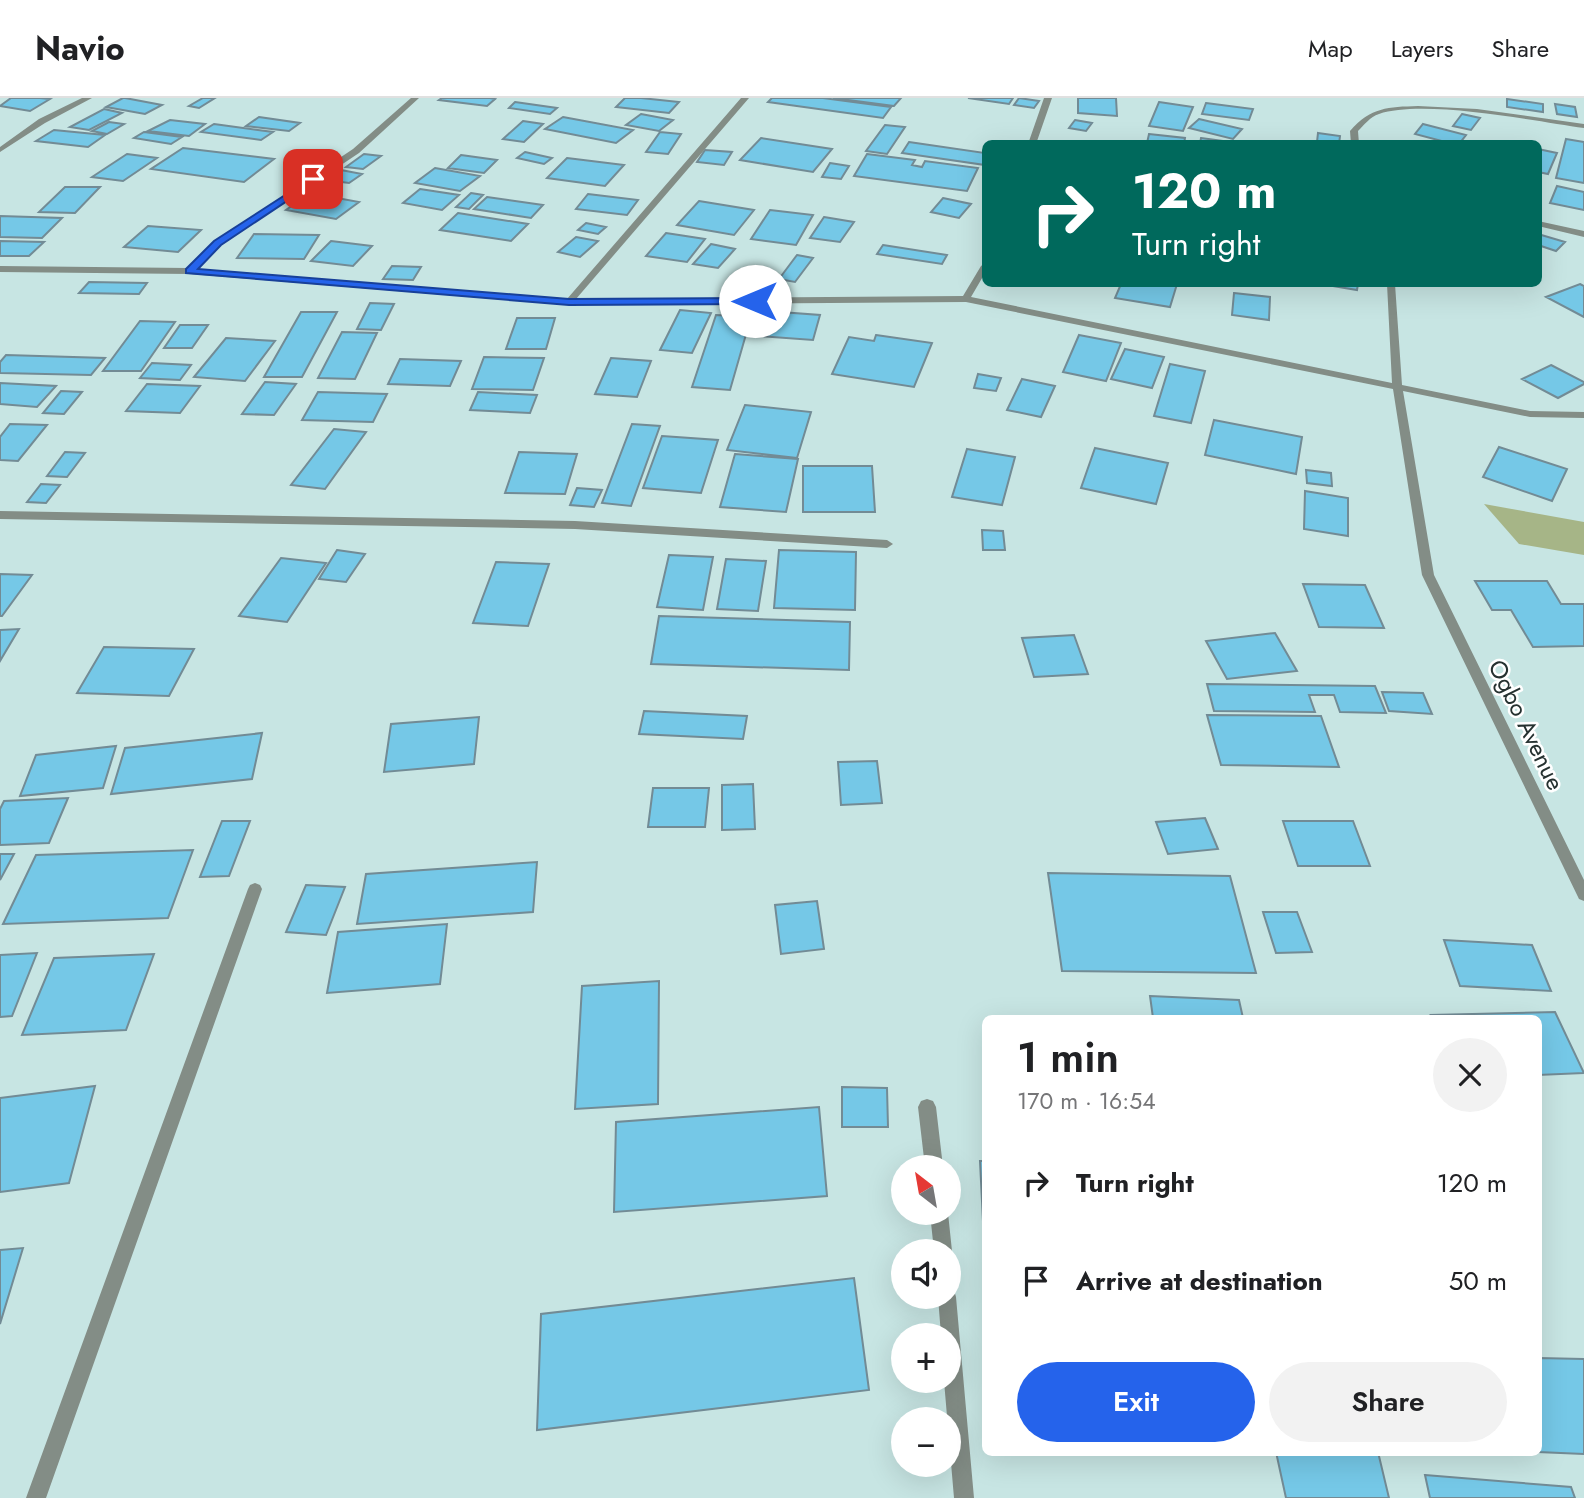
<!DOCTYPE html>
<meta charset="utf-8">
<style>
body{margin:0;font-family:Jost,sans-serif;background:#f2f2f2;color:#202124;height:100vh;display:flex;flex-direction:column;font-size:26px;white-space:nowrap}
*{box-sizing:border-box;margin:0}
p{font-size:23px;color:#757577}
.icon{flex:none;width:38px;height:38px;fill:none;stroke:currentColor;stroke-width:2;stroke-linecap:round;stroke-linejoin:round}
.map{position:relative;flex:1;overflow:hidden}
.details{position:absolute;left:982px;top:917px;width:560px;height:441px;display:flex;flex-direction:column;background:#fff;border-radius:10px;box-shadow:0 7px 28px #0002}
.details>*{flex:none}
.top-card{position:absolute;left:982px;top:42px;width:560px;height:147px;border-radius:10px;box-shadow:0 7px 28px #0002;background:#00695c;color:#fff;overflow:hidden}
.needle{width:46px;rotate:329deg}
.fabs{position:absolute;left:891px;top:1057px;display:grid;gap:14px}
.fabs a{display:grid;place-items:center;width:70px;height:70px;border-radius:50%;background:#fff;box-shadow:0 7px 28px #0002;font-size:35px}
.pin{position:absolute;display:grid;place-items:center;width:60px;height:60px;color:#fff;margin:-30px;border-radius:14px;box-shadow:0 4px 10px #0006}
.me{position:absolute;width:77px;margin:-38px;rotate:270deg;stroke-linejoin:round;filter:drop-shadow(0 0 5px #0008)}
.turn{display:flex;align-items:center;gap:24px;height:147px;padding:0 35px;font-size:32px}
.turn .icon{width:91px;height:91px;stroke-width:2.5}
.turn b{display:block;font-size:49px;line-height:60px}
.round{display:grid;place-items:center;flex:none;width:74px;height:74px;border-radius:37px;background:#f2f2f2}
.headline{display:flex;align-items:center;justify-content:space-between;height:119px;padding:0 35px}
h1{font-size:42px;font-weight:600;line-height:52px}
.button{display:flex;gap:14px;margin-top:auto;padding:14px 35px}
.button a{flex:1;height:80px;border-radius:42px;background:#2563eb;color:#fff;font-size:28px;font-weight:600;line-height:80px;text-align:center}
.button a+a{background:#f2f2f2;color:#202124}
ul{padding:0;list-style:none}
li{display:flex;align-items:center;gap:21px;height:98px;padding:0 35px}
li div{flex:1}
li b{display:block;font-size:26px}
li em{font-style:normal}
header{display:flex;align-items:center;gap:42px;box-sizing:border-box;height:98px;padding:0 35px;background:#fff;border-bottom:2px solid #e0e0e0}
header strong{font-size:33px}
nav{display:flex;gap:38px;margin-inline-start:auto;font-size:24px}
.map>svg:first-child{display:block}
.green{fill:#a6b587}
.building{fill:#75c8e7;stroke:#728b95;stroke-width:2}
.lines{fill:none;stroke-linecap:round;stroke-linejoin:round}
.minor{fill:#838d86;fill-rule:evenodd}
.route{fill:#2563eb;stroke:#184099;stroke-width:2}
.labels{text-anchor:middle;stroke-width:5;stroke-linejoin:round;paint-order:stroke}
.street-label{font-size:24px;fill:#253130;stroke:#fff}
</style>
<header>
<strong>Navio</strong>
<nav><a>Map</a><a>Layers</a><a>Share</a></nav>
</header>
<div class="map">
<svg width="1584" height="1400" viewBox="0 0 1584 1400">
<rect width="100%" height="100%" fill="#c7e5e3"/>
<!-- green -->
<path class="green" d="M 1484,406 L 1584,424 L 1584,457 L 1519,446 Z"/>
<!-- building -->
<path class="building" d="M 11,0 L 40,0 L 50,1 L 30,13 L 0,8 Z
M 123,0 L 125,0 L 162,7 L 145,16 L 106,9 Z
M 203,0 L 215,0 L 199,10 L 189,8 Z
M 442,0 L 490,0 L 495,1 L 487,8 L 439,2 Z
M 625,0 L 641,0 L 679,4 L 669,15 L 616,9 Z
M 772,0 L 823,0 L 891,9 L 883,20 L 768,4 Z
M 833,0 L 901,0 L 894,8 Z
M 968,0 L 1013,0 L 1009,6 Z
M 1019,0 L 1039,3 L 1034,10 L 1014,7 Z
M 1078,0 L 1116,0 L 1117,18 L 1078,15 Z
M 1507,1 L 1543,6 L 1543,14 L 1507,9 Z
M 515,4 L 557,10 L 550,16 L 509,10 Z
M 1159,4 L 1193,9 L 1183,33 L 1149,28 Z
M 1206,5 L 1253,11 L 1249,22 L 1202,16 Z
M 1555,6 L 1575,9 L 1577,19 L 1557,16 Z
M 104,11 L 122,15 L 89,32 L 70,29 Z
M 641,16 L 673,22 L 659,33 L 626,27 Z
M 1462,16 L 1480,20 L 1471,32 L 1453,28 Z
M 259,19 L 300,25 L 289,33 L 246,28 Z
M 563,19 L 633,32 L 616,45 L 545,31 Z
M 1199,21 L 1242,31 L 1233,41 L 1189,30 Z
M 170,22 L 205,26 L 189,38 L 148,33 Z
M 1075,22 L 1092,25 L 1086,33 L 1069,30 Z
M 523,23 L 543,26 L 524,44 L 503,41 Z
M 109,24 L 124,26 L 107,36 L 92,33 Z
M 214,26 L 273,34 L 261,42 L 201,34 Z
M 1423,26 L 1466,37 L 1459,46 L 1453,46 L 1415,36 Z
M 885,27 L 905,29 L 887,56 L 866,53 Z
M 54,32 L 105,37 L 88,49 L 36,43 Z
M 144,34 L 182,39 L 171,46 L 134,40 Z
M 660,34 L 681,36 L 668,56 L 646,54 Z
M 1318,35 L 1340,38 L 1339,46 L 1317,44 Z
M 1149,36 L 1185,40 L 1184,46 L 1147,45 Z
M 761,40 L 832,51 L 813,74 L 740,62 Z
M 1201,40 L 1245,46 L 1200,46 Z
M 1566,41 L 1584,44 L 1584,85 L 1556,80 Z
M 909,44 L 985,55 L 985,67 L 902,55 Z
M 183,50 L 274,61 L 244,84 L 151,71 Z
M 1538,51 L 1557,55 L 1548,76 L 1538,74 Z
M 705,52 L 732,54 L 724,67 L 697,64 Z
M 525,54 L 552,60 L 544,66 L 517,60 Z
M 127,56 L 157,60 L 123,83 L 92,79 Z
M 364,56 L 381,58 L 363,71 L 346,69 Z
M 867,56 L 915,62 L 912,67 L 922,69 L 925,63 L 978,70 L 967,93 L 854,78 Z
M 461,57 L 497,62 L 484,75 L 448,70 Z
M 567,60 L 624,67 L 605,88 L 547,80 Z
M 830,65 L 849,68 L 841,81 L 822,79 Z
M 435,70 L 480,78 L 460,93 L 415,85 Z
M 341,72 L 362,76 L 349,85 L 327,82 Z
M 1557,88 L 1584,94 L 1584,112 L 1550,105 Z
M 65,89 L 100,89 L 75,115 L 39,114 Z
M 420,91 L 459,97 L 442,112 L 403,105 Z
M 310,95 L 359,104 L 336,121 L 286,112 Z
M 471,95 L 483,97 L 469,111 L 456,109 Z
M 588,96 L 638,102 L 627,117 L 576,111 Z
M 487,99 L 543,107 L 531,120 L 474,111 Z
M 943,100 L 971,106 L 959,120 L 931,114 Z
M 699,103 L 754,112 L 734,137 L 677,127 Z
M 770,112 L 813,117 L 796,147 L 751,141 Z
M 458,115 L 528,126 L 511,143 L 440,132 Z
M 0,118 L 62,120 L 42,140 L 0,139 Z
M 824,119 L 854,124 L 840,144 L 810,140 Z
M 586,125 L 606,129 L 598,136 L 578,132 Z
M 148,128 L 201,132 L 178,154 L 124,149 Z
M 666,135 L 705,141 L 687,164 L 646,158 Z
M 254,136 L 319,137 L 304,161 L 237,160 Z
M 1538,136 L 1565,144 L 1556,153 L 1538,147 Z
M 576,139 L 598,143 L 580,159 L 558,154 Z
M 0,143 L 44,144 L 29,158 L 0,158 Z
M 331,143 L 372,148 L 353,168 L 311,163 Z
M 711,146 L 735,151 L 718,170 L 693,166 Z
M 883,147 L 947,157 L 942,166 L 877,156 Z
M 797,157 L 813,160 L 795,184 L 779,181 Z
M 392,168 L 421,169 L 413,182 L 383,181 Z
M 89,184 L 147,185 L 139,196 L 79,195 Z
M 1121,186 L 1177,186 L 1170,209 L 1115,200 Z
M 1321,186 L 1358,186 L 1357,192 Z
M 1580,186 L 1584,188 L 1584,219 L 1546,199 Z
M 1234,195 L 1270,199 L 1269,222 L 1232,217 Z
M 370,205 L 394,206 L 381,232 L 357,231 Z
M 680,212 L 711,215 L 692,255 L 660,252 Z
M 767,213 L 820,217 L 813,242 L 759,238 Z
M 301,214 L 337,214 L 302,279 L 264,279 Z
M 716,217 L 751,219 L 730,292 L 692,289 Z
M 517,220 L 555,220 L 546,251 L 506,251 Z
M 140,223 L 175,224 L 141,273 L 103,273 Z
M 180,227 L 208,227 L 192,250 L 164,250 Z
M 342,234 L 377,235 L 355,281 L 318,280 Z
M 876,237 L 932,245 L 914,289 L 832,276 L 849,239 L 874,243 Z
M 1079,237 L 1121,245 L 1106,283 L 1063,274 Z
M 226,240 L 275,243 L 245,283 L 194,279 Z
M 1125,251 L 1164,259 L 1152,290 L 1111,281 Z
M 6,257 L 105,260 L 91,277 L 0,275 L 0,264 Z
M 484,259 L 544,260 L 533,292 L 472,291 Z
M 611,260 L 651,263 L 637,299 L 595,296 Z
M 400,261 L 461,263 L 450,288 L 388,286 Z
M 152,265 L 191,267 L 180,282 L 140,280 Z
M 1170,266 L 1205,273 L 1191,325 L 1154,318 Z
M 1551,267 L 1584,284 L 1584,286 L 1558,300 L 1522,281 Z
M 978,276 L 1001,280 L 996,293 L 974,290 Z
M 1022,281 L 1055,288 L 1041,319 L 1007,312 Z
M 265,284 L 296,286 L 274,317 L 242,316 Z
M 0,285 L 56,288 L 37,309 L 0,306 Z
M 147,286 L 200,288 L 180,315 L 126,313 Z
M 61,293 L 82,294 L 64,316 L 43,315 Z
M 318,294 L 387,296 L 373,324 L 302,322 Z
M 478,294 L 537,297 L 530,315 L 470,312 Z
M 745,307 L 811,314 L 797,360 L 727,352 Z
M 1214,322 L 1302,339 L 1296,376 L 1205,357 Z
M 10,326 L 47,327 L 18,363 L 0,362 L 0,339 Z
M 632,326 L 660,328 L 631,408 L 602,405 Z
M 334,331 L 366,334 L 325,391 L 291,387 Z
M 662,338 L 718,342 L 701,395 L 643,390 Z
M 1499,349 L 1567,371 L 1552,403 L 1483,379 Z
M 1095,350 L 1168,365 L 1156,406 L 1081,390 Z
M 967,351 L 1015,359 L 1002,407 L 952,399 Z
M 65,354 L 85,355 L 67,379 L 47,378 Z
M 519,354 L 577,356 L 565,396 L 505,395 Z
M 735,356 L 798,361 L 786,414 L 720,409 Z
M 803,368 L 872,368 L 875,414 L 803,414 Z
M 1306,372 L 1331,375 L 1332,388 L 1307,385 Z
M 41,386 L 60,387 L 46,405 L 27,404 Z
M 577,390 L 602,392 L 594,409 L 570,407 Z
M 1305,393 L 1348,400 L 1348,438 L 1304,431 Z
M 982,432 L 1003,433 L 1005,452 L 983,452 Z
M 337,452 L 365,456 L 346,484 L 319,481 Z
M 779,452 L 856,454 L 855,512 L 774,510 Z
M 669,457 L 713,459 L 703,512 L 657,509 Z
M 281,460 L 326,465 L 287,524 L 239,518 Z
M 726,461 L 766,463 L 758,513 L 717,511 Z
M 496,464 L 549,466 L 528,528 L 473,525 Z
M 0,476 L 32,477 L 2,518 L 0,518 Z
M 1475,483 L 1547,483 L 1561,506 L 1584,506 L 1584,548 L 1533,549 L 1511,512 L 1492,512 Z
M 1303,486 L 1365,487 L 1384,530 L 1319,529 Z
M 659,518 L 850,524 L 849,572 L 651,566 Z
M 19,531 L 0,563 L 0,532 Z
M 1275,535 L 1297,573 L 1227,581 L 1206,543 Z
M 1074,537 L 1088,576 L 1034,579 L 1022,540 Z
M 104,549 L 194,551 L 169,598 L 77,595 Z
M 1207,586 L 1375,588 L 1386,615 L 1340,614 L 1334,597 L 1309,597 L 1315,614 L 1214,613 Z
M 1382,594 L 1423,595 L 1432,616 L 1389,613 Z
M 644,613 L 747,618 L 743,641 L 639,636 Z
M 1207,617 L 1321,618 L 1339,669 L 1221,667 Z
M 479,619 L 474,666 L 384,674 L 391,626 Z
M 262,635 L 252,681 L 111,696 L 125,650 Z
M 116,648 L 103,690 L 20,698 L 36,657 Z
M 877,663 L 882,705 L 841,707 L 838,664 Z
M 753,686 L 755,731 L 722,732 L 722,687 Z
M 653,690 L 709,690 L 705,729 L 648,729 Z
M 68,700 L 49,745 L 0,747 L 0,711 L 4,703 Z
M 1205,720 L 1218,751 L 1168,756 L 1156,724 Z
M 222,723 L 250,723 L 229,778 L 200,779 Z
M 1283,723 L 1353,723 L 1370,768 L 1298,768 Z
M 193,752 L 168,820 L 3,826 L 36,757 Z
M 0,756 L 14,756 L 0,782 Z
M 537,764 L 533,814 L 357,826 L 366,776 Z
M 1048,775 L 1230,778 L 1256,875 L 1062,873 Z
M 306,787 L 345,789 L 326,837 L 286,834 Z
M 817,803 L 824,851 L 781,856 L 775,807 Z
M 1263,814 L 1297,814 L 1312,854 L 1276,855 Z
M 447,826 L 440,886 L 327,895 L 338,834 Z
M 1444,842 L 1532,847 L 1551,893 L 1460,888 Z
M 37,855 L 12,918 L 0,919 L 0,857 Z
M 154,856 L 126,932 L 22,937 L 54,860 Z
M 659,883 L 658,1006 L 575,1011 L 582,888 Z
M 1150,898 L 1239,902 L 1243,920 L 1153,920 Z
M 1555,914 L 1584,975 L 1538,977 L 1538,920 L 1433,920 L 1431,917 Z
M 95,988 L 69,1085 L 0,1094 L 0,1000 Z
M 842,989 L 887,990 L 888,1029 L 842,1029 Z
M 819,1009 L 827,1098 L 614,1114 L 616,1024 Z
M 980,1063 L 985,1063 L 985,1124 L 983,1123 Z
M 23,1150 L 0,1226 L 0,1152 Z
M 854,1180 L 869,1292 L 537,1332 L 541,1216 Z
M 1538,1260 L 1584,1261 L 1584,1356 L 1538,1354 Z
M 1276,1354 L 1378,1354 L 1389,1400 L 1286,1400 Z
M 1425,1377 L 1571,1389 L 1575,1400 L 1430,1400 Z"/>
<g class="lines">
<!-- minor -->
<path class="minor" d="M 82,0 L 92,0 L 45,25 L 0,54 L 0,49 L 39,21 Z
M 411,0 L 419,0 L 359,55 L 220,148 L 197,171 L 567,201 L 741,0 L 749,0 L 576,201 L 963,198 L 981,168 L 985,165 L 985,175 L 971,199 L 1392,285 L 1387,186 L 1395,186 L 1402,287 L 1530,313 L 1584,314 L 1584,320 L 1530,319 L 1403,293 L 1434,477 L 1584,782 L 1584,803 L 1579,801 L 1422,477 L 1393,291 L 966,204 L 569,207 L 190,176 L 0,174 L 0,168 L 188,170 L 214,144 L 353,51 Z
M 1044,0 L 1052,0 L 1036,46 L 1028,46 Z
M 1418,8 L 1477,11 L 1584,26 L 1584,30 C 1534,23 1424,1 1379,16 C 1370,19 1364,27 1358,33 L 1359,46 L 1351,46 L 1350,33 C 1371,9 1388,9 1418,8 Z
M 1538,123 L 1584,133 L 1584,139 L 1538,128 Z
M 0,413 L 575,423 L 887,442 L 893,446 L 887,450 L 575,431 L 0,421 Z
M 255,785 L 260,787 L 262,791 L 46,1400 L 26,1400 L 248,791 L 250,787 Z
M 927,1001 L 933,1003 L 936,1009 L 943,1069 L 925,1069 L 918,1009 L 921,1003 Z
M 930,1115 L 948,1115 L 952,1153 L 950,1160 L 948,1153 L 934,1153 Z
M 948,1190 L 954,1192 L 956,1199 L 974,1400 L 954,1400 L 944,1283 L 948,1283 L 948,1237 L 941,1237 L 938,1199 L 948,1199 Z"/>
</g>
<!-- route -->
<path class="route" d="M 313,79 L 317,83 L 221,147 L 198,171 L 569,201 L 755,200 L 760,203 L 755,206 L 569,207 L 186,175 L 186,171 L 214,143 Z"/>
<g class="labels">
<!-- street labels -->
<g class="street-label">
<text transform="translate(1526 627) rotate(64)" y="8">Ogbo Avenue</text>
</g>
</g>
</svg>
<div class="fabs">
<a><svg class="needle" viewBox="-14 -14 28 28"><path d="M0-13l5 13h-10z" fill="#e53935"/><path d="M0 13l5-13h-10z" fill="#757577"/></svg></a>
<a><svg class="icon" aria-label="sound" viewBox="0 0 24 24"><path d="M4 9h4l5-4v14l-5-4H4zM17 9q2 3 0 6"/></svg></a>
<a>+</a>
<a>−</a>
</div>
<div class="pin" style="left:313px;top:81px;background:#d93025"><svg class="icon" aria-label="arrive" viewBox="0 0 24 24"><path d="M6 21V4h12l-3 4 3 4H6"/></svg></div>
<svg class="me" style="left:755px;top:203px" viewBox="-20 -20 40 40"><circle r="19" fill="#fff"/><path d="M0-13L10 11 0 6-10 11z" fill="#2563eb"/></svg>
<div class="top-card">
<div class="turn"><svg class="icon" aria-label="right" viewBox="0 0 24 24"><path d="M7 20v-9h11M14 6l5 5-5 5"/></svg><div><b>120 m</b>Turn right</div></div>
</div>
<section class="details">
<div class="headline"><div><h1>1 min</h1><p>170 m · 16:54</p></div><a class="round"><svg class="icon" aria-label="close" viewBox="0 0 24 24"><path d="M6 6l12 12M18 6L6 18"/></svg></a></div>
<ul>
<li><svg class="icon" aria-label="right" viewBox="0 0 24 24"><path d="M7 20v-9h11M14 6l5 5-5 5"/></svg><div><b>Turn right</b></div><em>120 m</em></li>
<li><svg class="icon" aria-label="arrive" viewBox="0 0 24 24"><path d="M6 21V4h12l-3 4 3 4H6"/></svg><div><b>Arrive at destination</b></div><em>50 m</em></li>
</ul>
<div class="button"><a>Exit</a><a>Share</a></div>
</section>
</div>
